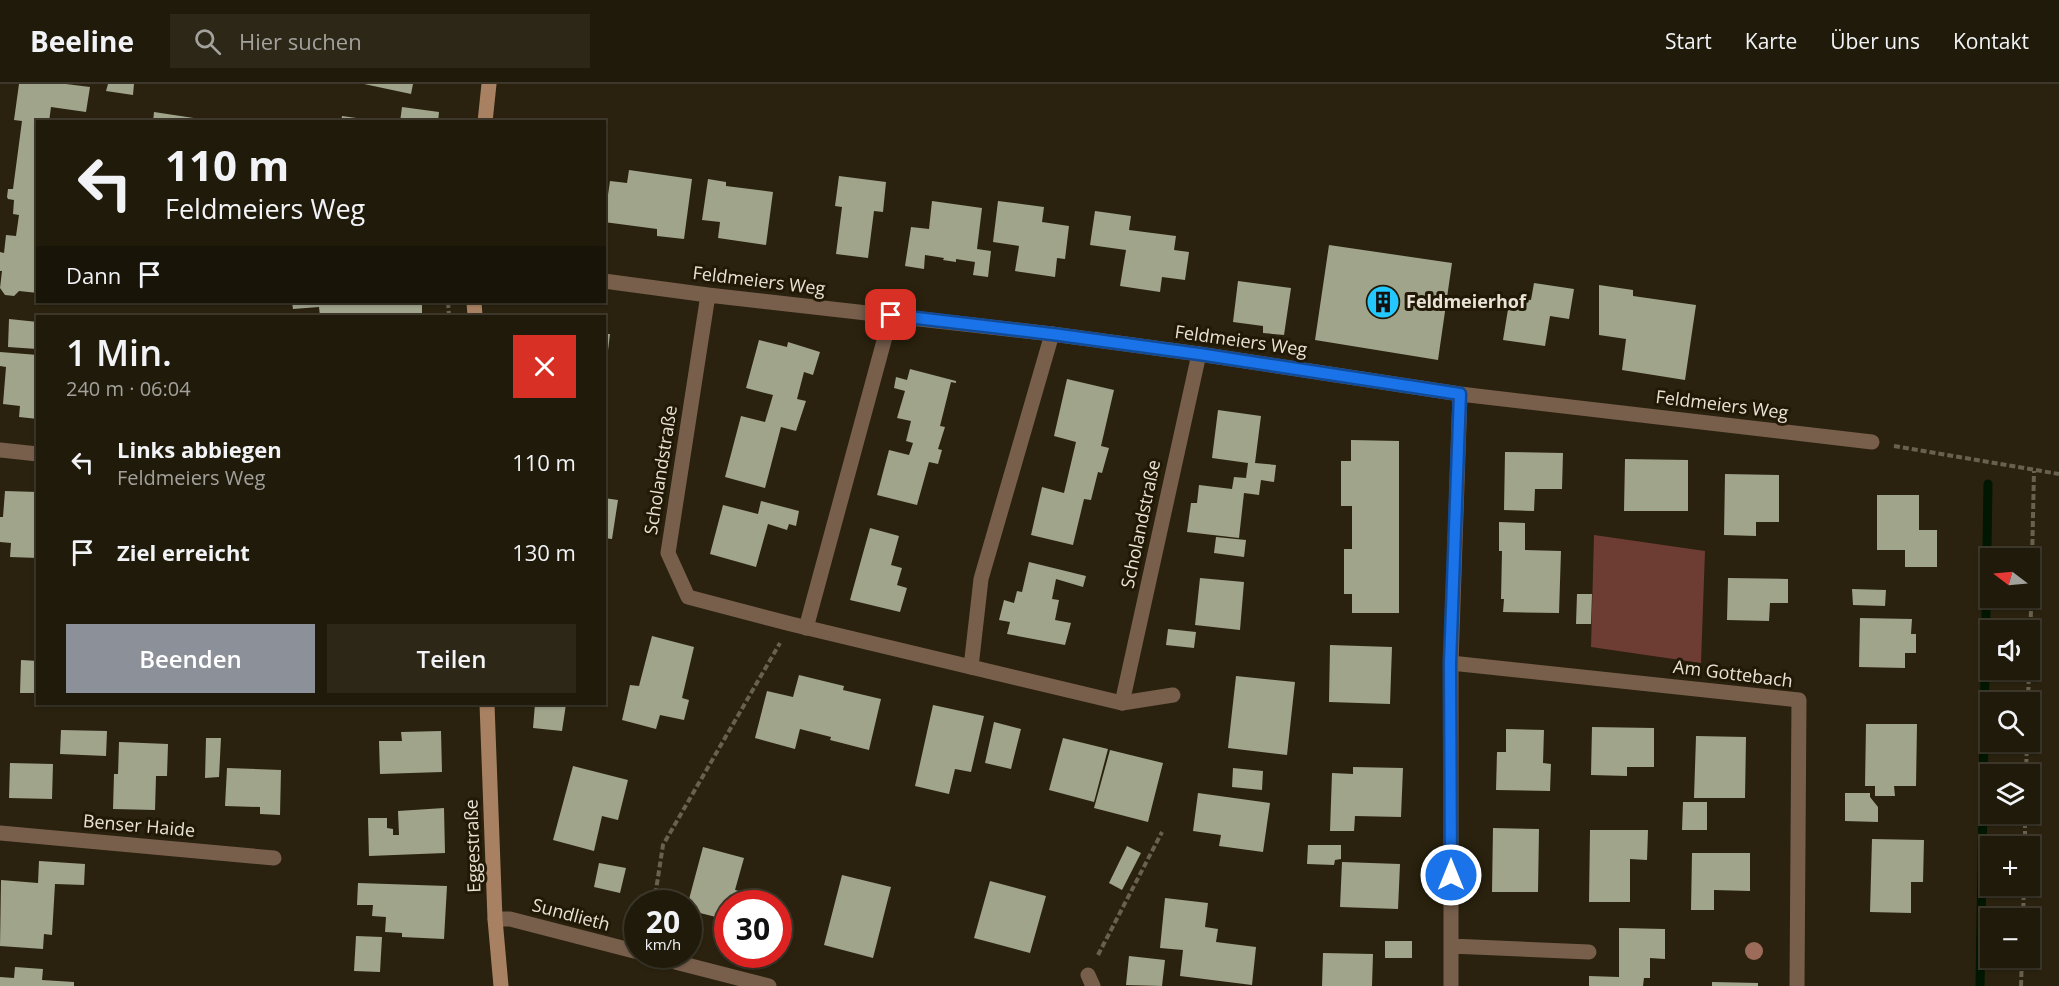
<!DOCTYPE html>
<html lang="de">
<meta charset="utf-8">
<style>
body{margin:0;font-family:"Open Sans",sans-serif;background:#2d2718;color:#f1f3f6;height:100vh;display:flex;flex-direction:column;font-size:22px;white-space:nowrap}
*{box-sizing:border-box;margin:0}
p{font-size:20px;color:#a2a19c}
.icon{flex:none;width:33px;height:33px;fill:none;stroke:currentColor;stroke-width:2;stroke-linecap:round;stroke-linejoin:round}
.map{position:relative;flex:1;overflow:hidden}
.side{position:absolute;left:36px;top:231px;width:570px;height:390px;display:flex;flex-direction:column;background:#201a0a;border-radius:0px;box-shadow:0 2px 4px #0004,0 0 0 2px #3d382b}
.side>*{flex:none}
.hud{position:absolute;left:36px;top:36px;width:570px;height:183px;border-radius:0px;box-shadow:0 2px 4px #0004,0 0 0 2px #3d382b;background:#201a0a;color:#f1f3f6;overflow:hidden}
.needle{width:39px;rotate:286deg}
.buttons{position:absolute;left:1980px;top:464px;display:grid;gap:12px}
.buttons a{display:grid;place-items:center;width:60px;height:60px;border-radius:0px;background:#201a0a;box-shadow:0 2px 4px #0004,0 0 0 2px #3d382b;font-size:30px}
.speed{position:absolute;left:624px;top:806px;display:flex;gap:12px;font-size:30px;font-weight:700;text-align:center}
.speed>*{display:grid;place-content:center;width:78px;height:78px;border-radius:50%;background:#201a0a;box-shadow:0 2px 4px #0004,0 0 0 2px #3d382b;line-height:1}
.speed small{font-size:15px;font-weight:400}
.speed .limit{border:9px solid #d22;background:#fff;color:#111}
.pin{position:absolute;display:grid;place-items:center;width:51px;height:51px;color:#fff;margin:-26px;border-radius:12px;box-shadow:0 3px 9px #0006}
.me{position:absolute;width:66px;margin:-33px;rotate:0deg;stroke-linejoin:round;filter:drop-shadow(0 0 4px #0008)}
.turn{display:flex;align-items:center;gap:21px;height:126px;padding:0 30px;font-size:27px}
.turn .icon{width:78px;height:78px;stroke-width:2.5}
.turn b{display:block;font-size:42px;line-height:51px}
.then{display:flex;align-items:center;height:57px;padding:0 30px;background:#0003;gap:12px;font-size:22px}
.round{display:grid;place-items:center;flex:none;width:63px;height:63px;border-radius:0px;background:#2d2718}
.overview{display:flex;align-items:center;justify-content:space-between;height:102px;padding:0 30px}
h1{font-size:36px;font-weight:600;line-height:45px}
.primary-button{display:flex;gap:12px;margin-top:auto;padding:12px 30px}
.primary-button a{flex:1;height:69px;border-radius:0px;background:#8c9099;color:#fff;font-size:24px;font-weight:600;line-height:69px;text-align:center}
.primary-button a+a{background:#2d2718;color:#f1f3f6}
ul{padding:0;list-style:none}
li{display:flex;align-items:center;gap:18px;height:90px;padding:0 30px}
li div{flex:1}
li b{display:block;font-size:22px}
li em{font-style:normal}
header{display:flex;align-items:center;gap:36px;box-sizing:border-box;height:84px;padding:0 30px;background:#201a0a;border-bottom:2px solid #3d382b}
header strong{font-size:28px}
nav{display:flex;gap:33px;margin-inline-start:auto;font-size:21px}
.search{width:420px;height:54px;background:#2d2718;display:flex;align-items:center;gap:15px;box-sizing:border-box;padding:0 21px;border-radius:0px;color:#a2a19c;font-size:22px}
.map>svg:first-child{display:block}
.green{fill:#6d3c33}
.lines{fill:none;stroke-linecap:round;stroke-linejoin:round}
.stream{stroke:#011701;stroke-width:9}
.building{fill:#a0a48b}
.path{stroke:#696150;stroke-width:4;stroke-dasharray:6 3;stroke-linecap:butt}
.lane{stroke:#785f4c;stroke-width:15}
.street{stroke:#785f4c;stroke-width:15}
.secondary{stroke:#a88162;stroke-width:15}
.tree{fill:#9c6b59}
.route-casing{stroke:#114b97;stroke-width:15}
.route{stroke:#1a73e8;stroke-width:10}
.labels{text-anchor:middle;stroke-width:6;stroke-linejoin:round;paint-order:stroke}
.street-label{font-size:18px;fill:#e9e3d7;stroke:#211905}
.poi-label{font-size:18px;font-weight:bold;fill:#e9e3d7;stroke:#211905;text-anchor:start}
</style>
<header>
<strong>Beeline</strong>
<div class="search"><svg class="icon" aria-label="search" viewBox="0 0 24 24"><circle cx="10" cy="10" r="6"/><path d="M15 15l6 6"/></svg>Hier suchen</div>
<nav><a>Start</a><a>Karte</a><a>Über uns</a><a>Kontakt</a></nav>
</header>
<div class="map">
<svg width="2059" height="902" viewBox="0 0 2059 902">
<rect width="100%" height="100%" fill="#2a220e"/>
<!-- green -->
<path class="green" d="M 1594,451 L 1705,467 L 1701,579 L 1591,563 Z"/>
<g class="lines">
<!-- stream -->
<path class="stream" d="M 1980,902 L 1988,400"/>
</g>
<!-- building -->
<path class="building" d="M 19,0 L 66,0 L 90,3 L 86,28 L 51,23 L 49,38 L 38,38 L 38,209 L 19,207 L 14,212 L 5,211 L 0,204 L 2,187 L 0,187 L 0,168 L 4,169 L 6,151 L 16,152 L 19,131 L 13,130 L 14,116 L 8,115 L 7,113 L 8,105 L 13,105 L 22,37 L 14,36 Z
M 108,0 L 134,0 L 133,11 L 106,7 Z
M 364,0 L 413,0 L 411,10 Z
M 402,23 L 439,28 L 438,38 L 400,38 Z
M 154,28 L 207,36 L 207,38 L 153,38 Z
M 342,32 L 371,36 L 371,38 L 341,38 Z
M 629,86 L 692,95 L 684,155 L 657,152 L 657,145 L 604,138 L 610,97 L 627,99 Z
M 839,92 L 886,98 L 883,128 L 874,127 L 868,174 L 836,170 L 842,123 L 835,122 Z
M 708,95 L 726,98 L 726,102 L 773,108 L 766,161 L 718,154 L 720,138 L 702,136 Z
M 932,117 L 982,124 L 977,165 L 991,167 L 988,193 L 973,191 L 975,178 L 956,175 L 956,178 L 943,176 L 944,174 L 925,171 L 924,185 L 905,182 L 911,143 L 929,145 Z
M 998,117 L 1044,123 L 1042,138 L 1069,142 L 1065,175 L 1057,174 L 1055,193 L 1015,187 L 1019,162 L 993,158 Z
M 1095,127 L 1131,132 L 1129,146 L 1176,152 L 1174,166 L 1189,168 L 1185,196 L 1162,193 L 1160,208 L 1120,202 L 1126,166 L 1090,161 Z
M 1329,161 L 1452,179 L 1438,276 L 1315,256 Z
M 1238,197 L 1291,204 L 1284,251 L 1263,249 L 1263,242 L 1233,238 Z
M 1534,199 L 1574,205 L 1569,235 L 1550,232 L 1545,262 L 1503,256 L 1510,213 L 1531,216 Z
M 1599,201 L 1633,206 L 1633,212 L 1696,221 L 1685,296 L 1622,286 L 1626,255 L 1599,251 Z
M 292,218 L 422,218 L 422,232 L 320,232 L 319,223 L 293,225 Z
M 9,235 L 38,238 L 37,265 L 8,263 Z
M 604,250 L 610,250 L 606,283 L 604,283 Z
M 759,256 L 787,263 L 788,258 L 820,268 L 813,291 L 804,288 L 797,315 L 806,317 L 796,347 L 781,343 L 765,404 L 725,393 L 741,332 L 765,338 L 773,311 L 746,304 Z
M 0,268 L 38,271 L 38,335 L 19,333 L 20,322 L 3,320 L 6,283 L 0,282 Z
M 910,285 L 956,297 L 956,299 L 951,298 L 940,342 L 945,343 L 938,365 L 942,366 L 938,380 L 929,378 L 917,421 L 877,411 L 889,366 L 909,371 L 913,359 L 906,357 L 911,337 L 897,334 L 905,307 L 894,304 L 896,293 L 907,296 Z
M 1067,295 L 1114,306 L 1101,362 L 1109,364 L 1102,389 L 1098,388 L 1091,416 L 1084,415 L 1073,461 L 1031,451 L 1042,403 L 1064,409 L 1076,358 L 1054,352 Z
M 1218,326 L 1261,332 L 1255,379 L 1276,381 L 1274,398 L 1261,396 L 1259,411 L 1244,409 L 1239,454 L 1187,448 L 1191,419 L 1197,419 L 1199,401 L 1232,405 L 1234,393 L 1246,394 L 1248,379 L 1212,374 Z
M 1351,356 L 1399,357 L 1399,529 L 1352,529 L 1352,510 L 1344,510 L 1344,465 L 1352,465 L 1352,422 L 1341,422 L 1341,377 L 1351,377 Z
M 1505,368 L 1563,369 L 1562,405 L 1535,405 L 1534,427 L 1504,426 Z
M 1625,375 L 1688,376 L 1688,427 L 1624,427 Z
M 1725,390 L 1779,391 L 1779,438 L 1756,438 L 1756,452 L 1724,451 Z
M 5,407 L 38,408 L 38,474 L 10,473 L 11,459 L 0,458 L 0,433 L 3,433 Z
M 1877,411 L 1919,411 L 1919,446 L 1937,446 L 1937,483 L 1905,483 L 1905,466 L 1877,466 Z
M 604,414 L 618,416 L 612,455 L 604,454 Z
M 761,417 L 799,427 L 796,442 L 789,440 L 787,446 L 768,440 L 756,483 L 710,470 L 723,421 L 758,430 Z
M 1499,438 L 1525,439 L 1525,466 L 1561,467 L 1559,529 L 1503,528 L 1504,515 L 1501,515 L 1502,467 L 1499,467 Z
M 870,444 L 899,452 L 891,481 L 902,484 L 897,501 L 907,504 L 900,528 L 850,516 Z
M 1216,453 L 1246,456 L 1244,473 L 1214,469 Z
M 1029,478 L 1086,492 L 1083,503 L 1056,495 L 1052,515 L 1059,516 L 1055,536 L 1071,539 L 1065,561 L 1007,550 L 1010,538 L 999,536 L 1004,516 L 1014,519 L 1017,507 L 1022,508 Z
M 1200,494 L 1244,498 L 1240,546 L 1195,541 Z
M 1728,494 L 1788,495 L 1788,519 L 1770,519 L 1769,537 L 1727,536 Z
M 1852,505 L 1886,506 L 1885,522 L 1853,521 Z
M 1577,510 L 1592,510 L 1591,540 L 1576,540 Z
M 1860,534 L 1912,535 L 1911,550 L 1916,550 L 1916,569 L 1905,569 L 1905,584 L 1859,583 Z
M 1168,545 L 1196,548 L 1194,564 L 1166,561 Z
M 652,552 L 694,563 L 682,614 L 689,616 L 684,636 L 660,631 L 656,645 L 622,636 L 630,601 L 639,602 Z
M 1330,561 L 1392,563 L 1390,620 L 1329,618 Z
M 21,576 L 38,577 L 38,609 L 20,609 Z
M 799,591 L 844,602 L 843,606 L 881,615 L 869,666 L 830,656 L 831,653 L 800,645 L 795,665 L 755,654 L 767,607 L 793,613 Z
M 1236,592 L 1295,598 L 1287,671 L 1228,664 Z
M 535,620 L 566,620 L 562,647 L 533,644 Z
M 933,621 L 984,632 L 971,688 L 955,685 L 949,710 L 915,702 Z
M 994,638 L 1021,645 L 1011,685 L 985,679 Z
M 1866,640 L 1917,640 L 1916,702 L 1894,702 L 1895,712 L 1875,712 L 1875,702 L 1865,702 Z
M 1592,643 L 1654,644 L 1654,683 L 1627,683 L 1627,692 L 1591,691 Z
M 1506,645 L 1544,646 L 1543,679 L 1551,680 L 1550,707 L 1496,706 L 1497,668 L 1506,668 Z
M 61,646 L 107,647 L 106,672 L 60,670 Z
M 441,647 L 442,688 L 380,690 L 379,657 L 402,657 L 401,648 Z
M 1696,652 L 1746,653 L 1745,714 L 1694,714 Z
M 206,654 L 221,654 L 219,693 L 205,694 Z
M 1063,654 L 1108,665 L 1094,718 L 1049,706 Z
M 119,658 L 168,660 L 167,692 L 156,692 L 155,726 L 113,725 L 114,690 L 118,690 Z
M 1110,666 L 1163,679 L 1148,738 L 1094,724 Z
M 10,679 L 53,680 L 52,715 L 9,714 Z
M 573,682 L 628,696 L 618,736 L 602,732 L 594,767 L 553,756 Z
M 1353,683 L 1403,684 L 1401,733 L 1355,732 L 1354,747 L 1330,747 L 1332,689 L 1353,690 Z
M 227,684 L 281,686 L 280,731 L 260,730 L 260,723 L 225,722 Z
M 1233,684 L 1263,687 L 1262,706 L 1232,703 Z
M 1198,709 L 1270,719 L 1263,768 L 1219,762 L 1221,751 L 1193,747 Z
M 1845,709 L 1870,709 L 1870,713 L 1878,723 L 1878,738 L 1845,737 Z
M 1683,718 L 1707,718 L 1707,746 L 1682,746 Z
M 444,724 L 445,769 L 369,772 L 368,734 L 387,734 L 387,744 L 393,745 L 393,751 L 399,751 L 398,727 Z
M 1493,744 L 1539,745 L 1538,808 L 1492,808 Z
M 1590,746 L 1648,746 L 1647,776 L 1630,775 L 1630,818 L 1589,818 Z
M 1872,755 L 1924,756 L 1923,798 L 1911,798 L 1911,829 L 1870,828 Z
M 1308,761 L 1341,761 L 1341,775 L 1335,776 L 1334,781 L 1307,780 Z
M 1127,762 L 1141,769 L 1122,806 L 1109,799 Z
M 703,763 L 744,774 L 735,806 L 756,811 L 754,819 L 728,819 L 728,836 L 688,826 L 688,819 Z
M 1692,769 L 1750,769 L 1750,807 L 1714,806 L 1714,826 L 1691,826 Z
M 39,777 L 85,780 L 84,801 L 55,800 L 52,851 L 44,850 L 43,865 L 0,862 L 1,796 L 38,799 Z
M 1342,778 L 1400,780 L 1398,825 L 1340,823 Z
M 599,779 L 626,784 L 620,809 L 594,803 Z
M 842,791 L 891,803 L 873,874 L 824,861 Z
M 990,797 L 1046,812 L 1030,869 L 974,854 Z
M 358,799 L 447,802 L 444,855 L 402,853 L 402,849 L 385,848 L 386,833 L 372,832 L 373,821 L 357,821 Z
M 1165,814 L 1208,819 L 1205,843 L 1218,845 L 1216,858 L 1256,863 L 1252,901 L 1180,892 L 1183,866 L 1160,864 Z
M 1619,844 L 1665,845 L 1665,875 L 1650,874 L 1650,894 L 1644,894 L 1643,902 L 1589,902 L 1589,892 L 1619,893 Z
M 356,852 L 382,853 L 380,888 L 354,887 Z
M 1385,857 L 1412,857 L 1412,874 L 1385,874 Z
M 1323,869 L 1373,870 L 1372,902 L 1322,902 Z
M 1129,872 L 1165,876 L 1162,902 L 1126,901 Z
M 15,883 L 43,885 L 42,896 L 74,898 L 74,902 L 0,902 L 0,893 L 14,894 Z
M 1712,898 L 1758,899 L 1758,902 L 1712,902 Z"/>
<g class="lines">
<!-- path -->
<path class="path" d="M 448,218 L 449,232
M 1894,362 L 2059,390
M 2030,569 L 2034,387
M 2028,618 L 2029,585
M 2026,690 L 2027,657
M 2025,762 L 2025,729
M 654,819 L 663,761 L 780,559
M 2023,834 L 2024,801
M 1098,871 L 1162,748
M 2021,902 L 2022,873"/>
<!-- lane -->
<path class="lane" d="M 806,544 L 891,231
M 971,583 L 981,495 L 1052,250
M 1122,619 L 1199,270"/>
<!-- street -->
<path class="street" d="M 604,197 L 708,211 L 1052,250 L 1199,270 L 1460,310 L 1872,358
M 708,211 L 668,469 L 688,513 L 791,540 L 1122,619 L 1173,611
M 0,366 L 38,370
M 1451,579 L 1799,616 L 1797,902
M 0,749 L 274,774
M 495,835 L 510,835 L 638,868
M 1451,862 L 1589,868
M 644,870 L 769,902
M 1088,891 L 1093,902
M 1451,902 L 1451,579 L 1460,310"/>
<!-- secondary -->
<path class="secondary" d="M 485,38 L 489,0
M 474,218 L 475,232
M 487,620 L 495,835 L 501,902"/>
</g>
<!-- trees -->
<circle class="tree" cx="1754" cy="867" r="9"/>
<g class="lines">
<!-- route casing -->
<g class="route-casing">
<path id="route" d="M 891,231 L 1052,250 L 1199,270 L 1460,310 L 1450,579 L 1451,791"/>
</g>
<!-- route -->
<use href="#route" class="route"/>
</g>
<!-- icons -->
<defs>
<g id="building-disc" transform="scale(1.725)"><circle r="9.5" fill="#23c9fe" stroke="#211905"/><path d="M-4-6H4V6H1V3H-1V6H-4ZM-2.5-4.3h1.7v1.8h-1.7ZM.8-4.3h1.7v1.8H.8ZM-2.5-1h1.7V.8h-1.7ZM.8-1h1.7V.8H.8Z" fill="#111"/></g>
</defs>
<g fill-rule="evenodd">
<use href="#building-disc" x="1383" y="218"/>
</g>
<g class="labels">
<!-- street labels -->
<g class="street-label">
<text transform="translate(759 197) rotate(7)" y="6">Feldmeiers Weg</text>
<text transform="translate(1241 257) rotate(8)" y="6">Feldmeiers Weg</text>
<text transform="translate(1722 321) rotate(7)" y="6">Feldmeiers Weg</text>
<text transform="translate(661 386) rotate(-81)" y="6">Scholandstraße</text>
<text transform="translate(1141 440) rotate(-78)" y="6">Scholandstraße</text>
<text transform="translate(1733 590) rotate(7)" y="6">Am Gottebach</text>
<text transform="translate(139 742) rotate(5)" y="6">Benser Haide</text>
<text transform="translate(473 762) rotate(-92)" y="6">Eggestraße</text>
<text transform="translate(571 831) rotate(15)" y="6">Sundlieth</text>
</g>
<!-- poi labels -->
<g class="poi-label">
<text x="1406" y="224">Feldmeierhof</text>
</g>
</g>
</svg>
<div class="buttons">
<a><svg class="needle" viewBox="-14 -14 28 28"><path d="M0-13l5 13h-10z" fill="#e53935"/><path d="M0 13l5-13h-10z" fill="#a2a19c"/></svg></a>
<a><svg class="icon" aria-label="sound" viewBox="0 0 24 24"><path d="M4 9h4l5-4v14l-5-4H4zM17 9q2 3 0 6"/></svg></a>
<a><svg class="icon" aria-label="search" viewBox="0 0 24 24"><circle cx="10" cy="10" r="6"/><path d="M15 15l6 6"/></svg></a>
<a><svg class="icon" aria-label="layers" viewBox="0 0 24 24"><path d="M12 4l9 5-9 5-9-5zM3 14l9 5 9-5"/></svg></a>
<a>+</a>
<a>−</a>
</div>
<div class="speed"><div>20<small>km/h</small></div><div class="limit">30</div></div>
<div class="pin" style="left:891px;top:231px;background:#d93025"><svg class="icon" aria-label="arrive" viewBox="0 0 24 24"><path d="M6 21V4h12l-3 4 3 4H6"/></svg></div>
<svg class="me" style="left:1451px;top:791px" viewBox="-20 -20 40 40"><circle r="17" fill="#1a73e8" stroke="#fff" stroke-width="3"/><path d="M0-11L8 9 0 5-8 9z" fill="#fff"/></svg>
<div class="hud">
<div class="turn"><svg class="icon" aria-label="left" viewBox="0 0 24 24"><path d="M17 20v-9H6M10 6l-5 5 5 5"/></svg><div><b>110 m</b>Feldmeiers Weg</div></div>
<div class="then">Dann<svg class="icon" aria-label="arrive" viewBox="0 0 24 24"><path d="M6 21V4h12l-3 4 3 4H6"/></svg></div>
</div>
<section class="side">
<div class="overview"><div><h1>1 Min.</h1><p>240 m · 06:04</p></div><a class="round" style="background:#d93025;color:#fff"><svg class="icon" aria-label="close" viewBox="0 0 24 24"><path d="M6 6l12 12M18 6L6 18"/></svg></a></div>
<ul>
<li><svg class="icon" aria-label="left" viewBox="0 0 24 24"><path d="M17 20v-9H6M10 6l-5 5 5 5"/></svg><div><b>Links abbiegen</b><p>Feldmeiers Weg</p></div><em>110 m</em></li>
<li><svg class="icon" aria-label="arrive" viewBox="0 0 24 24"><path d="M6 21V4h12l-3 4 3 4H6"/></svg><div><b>Ziel erreicht</b></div><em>130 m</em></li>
</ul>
<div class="primary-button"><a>Beenden</a><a>Teilen</a></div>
</section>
</div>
